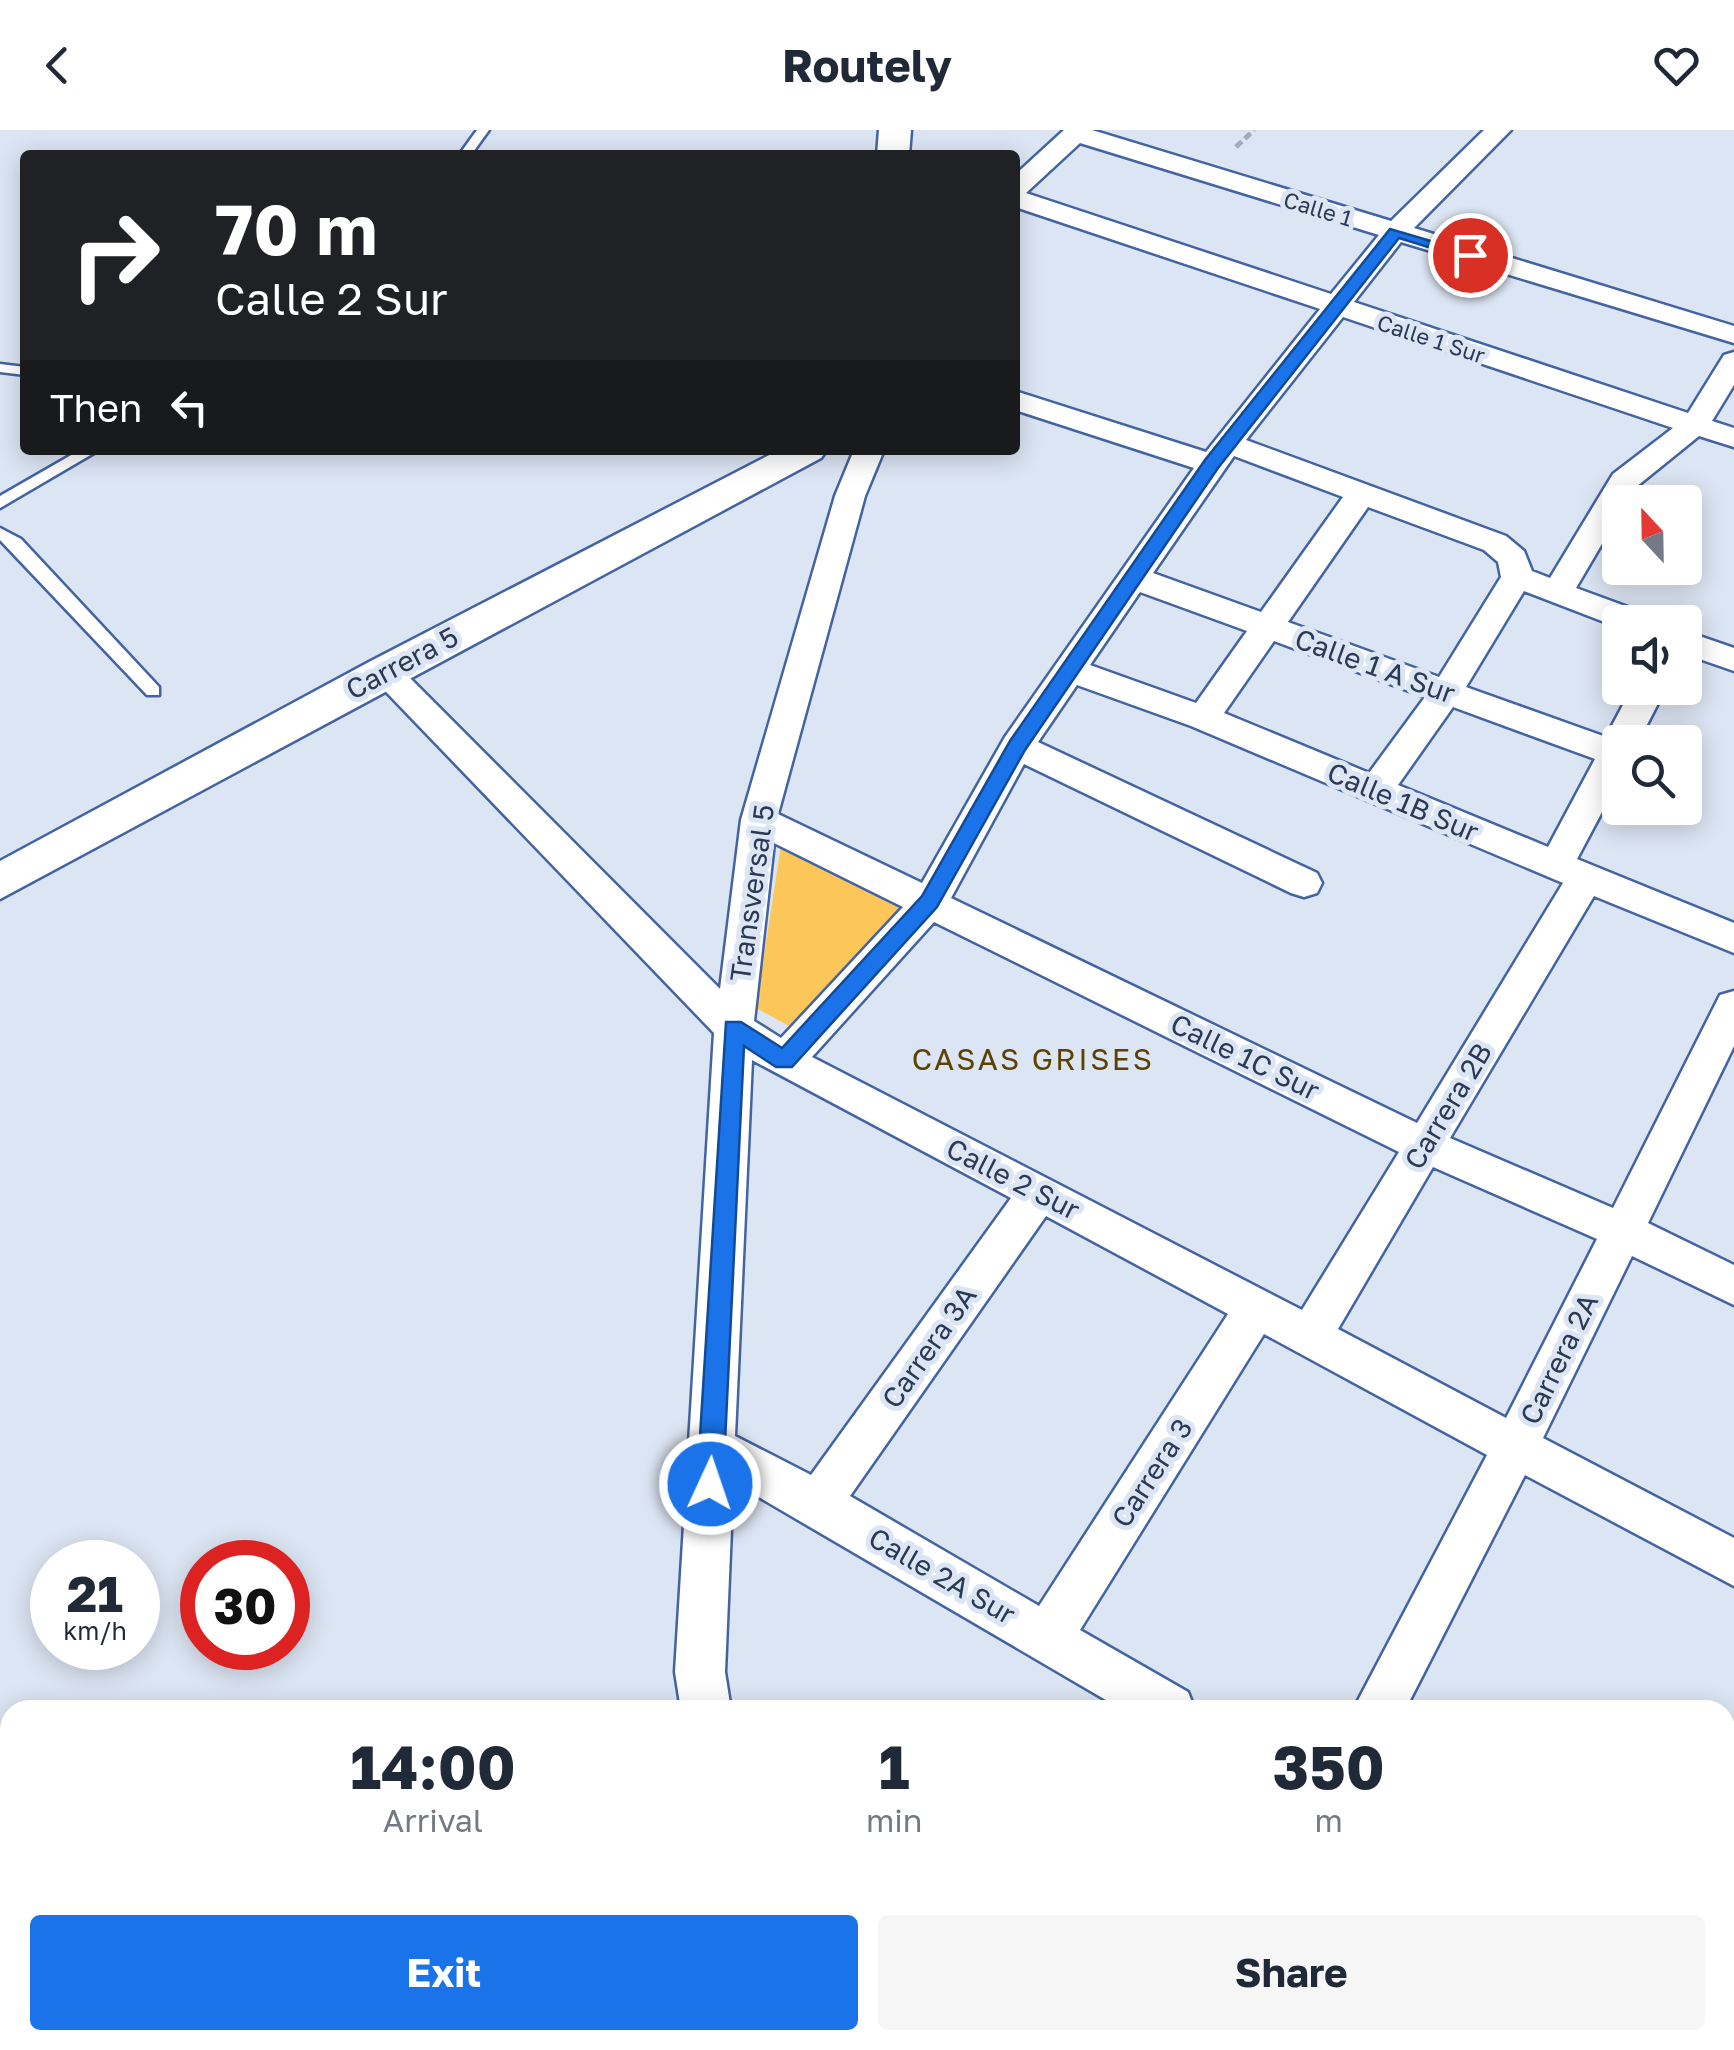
<!DOCTYPE html>
<style>
body{margin:0;font-family:"Golos Text",sans-serif;background:#f6f6f7;color:#1f2937;height:100vh;display:flex;flex-direction:column;font-size:38px;white-space:nowrap}
*{box-sizing:border-box;margin:0}
p{font-size:32px;color:#747a83}
.icon{flex:none;width:55px;height:55px;fill:none;stroke:currentColor;stroke-width:2;stroke-linecap:round;stroke-linejoin:round}
.map{position:relative;flex:1;overflow:hidden}
.panel{position:absolute;left:0px;top:1570px;width:1735px;height:350px;display:flex;flex-direction:column;background:#fff;border-radius:30px 30px 0 0;box-shadow:0 5px 25px #0003}
.panel>*{flex:none}
.hud{position:absolute;left:20px;top:20px;width:1000px;height:305px;border-radius:10px;box-shadow:0 5px 25px #0003;background:#202124;color:#fff;overflow:hidden}
.needle{width:65px;rotate:338deg}
.fabs{position:absolute;left:1602px;top:355px;display:grid;gap:20px}
.fabs a{display:grid;place-items:center;width:100px;height:100px;border-radius:10px;background:#fff;box-shadow:0 5px 25px #0003;font-size:50px}
.speed{position:absolute;left:30px;top:1410px;display:flex;gap:20px;font-size:50px;font-weight:700;text-align:center}
.speed>*{display:grid;place-content:center;width:130px;height:130px;border-radius:50%;background:#fff;box-shadow:0 5px 25px #0003;line-height:1}
.speed small{font-size:25px;font-weight:400}
.speed .limit{border:15px solid #d22;background:#fff;color:#111}
.pin{position:absolute;display:grid;place-items:center;width:85px;height:85px;color:#fff;margin:-42px;border:5px solid #fff;border-radius:50%;box-shadow:0 2px 10px #0007}
.me{position:absolute;width:110px;margin:-55px;rotate:3deg;stroke-linejoin:round;filter:drop-shadow(0 0 8px #0008)}
.turn{display:flex;align-items:center;gap:35px;height:210px;padding:0 30px;font-size:45px}
.turn .icon{width:130px;height:130px;stroke-width:2.5}
.turn b{display:block;font-size:70px;line-height:85px}
.then{display:flex;align-items:center;height:95px;padding:0 30px;background:#0003;gap:20px;font-size:38px}
.eta{display:flex;justify-content:space-evenly;align-items:center;height:170px;text-align:center}
.eta b{font-size:60px;font-weight:700;line-height:70px}
.cta{display:flex;gap:20px;margin-top:auto;padding:20px 30px}
.cta a{flex:1;height:115px;border-radius:10px;background:#1a73e8;color:#fff;font-size:40px;font-weight:700;line-height:115px;text-align:center}
.cta a+a{background:#f6f6f7;color:#1f2937}
header{display:flex;justify-content:space-between;align-items:center;height:130px;padding:0 30px;background:#fff;font-size:45px;font-weight:700}
.map>svg:first-child{display:block}
.green{fill:#fdc659}
.lines{fill:none;stroke-linecap:round;stroke-linejoin:round}
.service-casing{stroke:#4364a2;stroke-width:5}
.minor-casing{stroke:#4364a2;stroke-width:5}
.tertiary-casing{stroke:#4364a2;stroke-width:5}
.path{stroke:#a0abbe;stroke-width:5;stroke-dasharray:8 4;stroke-linecap:butt}
.service{fill:#fff;fill-rule:evenodd}
.minor{fill:#fff;fill-rule:evenodd}
.tertiary{fill:#fff;fill-rule:evenodd}
.route{fill:#1a73e8;stroke:#114b97;stroke-width:2.5}
.labels{text-anchor:middle;stroke-width:10;stroke-linejoin:round;paint-order:stroke}
.far-street-label{font-size:22px;fill:#2a3955;stroke:#dce5f3}
.street-label{font-size:28px;fill:#2a3955;stroke:#dce5f3}
.neighbourhood-label{font-size:30px;letter-spacing:2.5px;fill:#5b4102;stroke:#dce5f3}
</style>
<header><svg class="icon" aria-label="back" viewBox="0 0 24 24"><path d="M15 5l-7 7 7 7"/></svg>Routely<svg class="icon" aria-label="heart" viewBox="0 0 24 24"><path d="M12 20l-8-8c-3-5 5-10 8-4 3-6 11-1 8 4z"/></svg></header>
<div class="map">
<svg width="1734" height="1920" viewBox="0 0 1734 1920">
<rect width="100%" height="100%" fill="#dce5f3"/>
<!-- green -->
<path class="green" d="M 782,709 L 918,777 L 789,896 L 756,878 Z"/>
<g class="lines">
<!-- service casing -->
<g class="service-casing">
<path id="service" d="M 477,0 L 489,0 L 471,25 L 459,25 Z
M 0,234 L 25,237 L 25,245 L 0,242 Z
M 80,320 L 99,320 L 0,378 L 0,366 Z
M 0,398 L 21,409 L 159,557 L 159,565 L 147,565 L 0,410 Z"/>
</g>
<!-- minor casing -->
<g class="minor-casing">
<path id="minor" d="M 1064,0 L 1092,0 L 1391,91 L 1484,0 L 1511,0 L 1414,98 L 1734,196 L 1734,213 L 1401,112 L 1354,172 L 1688,283 L 1724,225 L 1734,222 L 1734,255 L 1712,291 L 1734,298 L 1734,317 L 1699,306 L 1636,357 L 1626,372 L 1620,372 L 1620,383 L 1576,458 L 1647,484 L 1651,492 L 1620,492 L 1620,498 L 1524,461 L 1466,557 L 1606,607 L 1632,558 L 1666,558 L 1638,612 L 1620,612 L 1620,648 L 1577,729 L 1734,793 L 1734,823 L 1594,766 L 1450,1008 L 1613,1078 L 1720,865 L 1734,861 L 1734,916 L 1648,1093 L 1734,1135 L 1734,1175 L 1632,1126 L 1543,1308 L 1734,1408 L 1734,1456 L 1525,1345 L 1405,1580 L 1353,1580 L 1487,1325 L 1264,1204 L 1080,1500 L 1188,1562 L 1195,1580 L 1123,1580 L 733,1352 L 725,1542 L 731,1580 L 681,1580 L 675,1542 L 714,903 L 367,542 L 372,534 L 396,534 L 720,859 L 741,690 L 835,366 L 854,320 L 884,320 L 865,366 L 778,684 L 922,753 L 1005,607 L 1194,338 L 1015,280 L 1015,261 L 1206,322 L 1320,179 L 1015,77 L 1015,45 ZM 1080,13 L 1379,105 L 1331,164 L 1026,63 ZM 1343,187 L 1673,298 L 1613,344 L 1550,448 L 1532,441 L 1524,421 L 1506,406 L 1246,310 ZM 1234,326 L 1343,367 L 1261,482 L 1153,443 ZM 1368,377 L 1484,420 L 1498,432 L 1501,447 L 1439,547 L 1288,492 ZM 1140,462 L 1247,501 L 1196,573 L 1090,535 ZM 1274,511 L 1425,567 L 1369,643 L 1224,583 ZM 1077,555 L 1191,596 L 1563,753 L 1417,993 L 951,768 L 1024,634 L 1291,763 L 1304,767 L 1317,763 L 1322,753 L 1317,743 L 1038,612 ZM 1453,577 L 1595,629 L 1548,717 L 1398,655 ZM 774,713 L 903,777 L 781,908 L 754,891 ZM 934,792 L 1399,1022 L 1302,1180 L 812,927 ZM 752,930 L 1011,1068 L 811,1345 L 735,1306 ZM 1433,1037 L 1597,1109 L 1506,1288 L 1338,1199 ZM 1046,1086 L 1228,1184 L 1039,1476 L 850,1366 Z
M 1685,501 L 1734,518 L 1734,541 L 1685,524 Z
M 1734,1650 L 1734,1722 L 1725,1726 L 1725,1654 Z
M 1725,1879 L 1734,1882 L 1734,1920 L 1703,1920 L 1699,1910 L 1725,1910 Z
M 766,1910 L 820,1910 L 822,1920 L 768,1920 Z
M 872,1910 L 937,1910 L 941,1920 L 876,1920 Z
M 1619,1910 L 1673,1910 L 1669,1920 L 1615,1920 Z"/>
</g>
<!-- tertiary casing -->
<g class="tertiary-casing">
<path id="tertiary" d="M 879,0 L 911,0 L 909,25 L 877,25 Z
M 779,320 L 827,320 L 821,328 L 0,769 L 0,731 L 369,532 Z"/>
</g>
<!-- path -->
<path class="path" d="M 1236,17 L 1254,0"/>
<!-- service -->
<use href="#service" class="service"/>
<!-- minor -->
<use href="#minor" class="minor"/>
<!-- tertiary -->
<use href="#tertiary" class="tertiary"/>
</g>
<!-- route -->
<path class="route" d="M 1390,99 L 1478,125 L 1470,130 L 1399,108 L 1218,338 L 1025,620 L 937,777 L 792,937 L 776,937 L 744,916 L 723,1354 L 719,1363 L 710,1366 L 701,1363 L 697,1354 L 726,892 L 741,892 L 782,918 L 922,766 L 1010,611 L 1205,330 Z"/>
<g class="labels">
<!-- far-street labels -->
<g class="far-street-label">
<text transform="translate(1318 79) rotate(17)" y="8">Calle 1</text>
<text transform="translate(1431 209) rotate(18)" y="8">Calle 1 Sur</text>
</g>
<!-- street labels -->
<g class="street-label">
<text transform="translate(402 533) rotate(-28)" y="10">Carrera 5</text>
<text transform="translate(1375 536) rotate(20)" y="10">Calle 1 A Sur</text>
<text transform="translate(1403 672) rotate(23)" y="10">Calle 1B Sur</text>
<text transform="translate(752 763) rotate(-82)" y="10">Transversal 5</text>
<text transform="translate(1245 927) rotate(26)" y="10">Calle 1C Sur</text>
<text transform="translate(1448 976) rotate(-59)" y="10">Carrera 2B</text>
<text transform="translate(1013 1049) rotate(27)" y="10">Calle 2 Sur</text>
<text transform="translate(929 1217) rotate(-55)" y="10">Carrera 3A</text>
<text transform="translate(1559 1229) rotate(-64)" y="10">Carrera 2A</text>
<text transform="translate(1152 1343) rotate(-57)" y="10">Carrera 3</text>
<text transform="translate(942 1446) rotate(30)" y="10">Calle 2A Sur</text>
</g>
<!-- neighbourhood labels -->
<g class="neighbourhood-label">
<text x="1033" y="940">CASAS GRISES</text>
</g>
</g>
</svg>
<div class="fabs">
<a><svg class="needle" viewBox="-14 -14 28 28"><path d="M0-13l5 13h-10z" fill="#e53935"/><path d="M0 13l5-13h-10z" fill="#747a83"/></svg></a>
<a><svg class="icon" aria-label="sound" viewBox="0 0 24 24"><path d="M4 9h4l5-4v14l-5-4H4zM17 9q2 3 0 6"/></svg></a>
<a><svg class="icon" aria-label="search" viewBox="0 0 24 24"><circle cx="10" cy="10" r="6"/><path d="M15 15l6 6"/></svg></a>
</div>
<div class="speed"><div>21<small>km/h</small></div><div class="limit">30</div></div>
<div class="pin" style="left:1470px;top:125px;background:#d93025"><svg class="icon" aria-label="arrive" viewBox="0 0 24 24"><path d="M6 21V4h12l-3 4 3 4H6"/></svg></div>
<svg class="me" style="left:710px;top:1354px" viewBox="-20 -20 40 40"><circle r="17" fill="#1a73e8" stroke="#fff" stroke-width="3"/><path d="M0-11L8 9 0 5-8 9z" fill="#fff"/></svg>
<div class="hud">
<div class="turn"><svg class="icon" aria-label="right" viewBox="0 0 24 24"><path d="M7 20v-9h11M14 6l5 5-5 5"/></svg><div><b>70 m</b>Calle 2 Sur</div></div>
<div class="then">Then<svg class="icon" aria-label="left" viewBox="0 0 24 24"><path d="M17 20v-9H6M10 6l-5 5 5 5"/></svg></div>
</div>
<section class="panel">
<div class="eta">
<div><b>14:00</b><p>Arrival</p></div>
<div><b>1</b><p>min</p></div>
<div><b>350</b><p>m</p></div>
</div>
<div class="cta"><a>Exit</a><a>Share</a></div>
</section>
</div>
